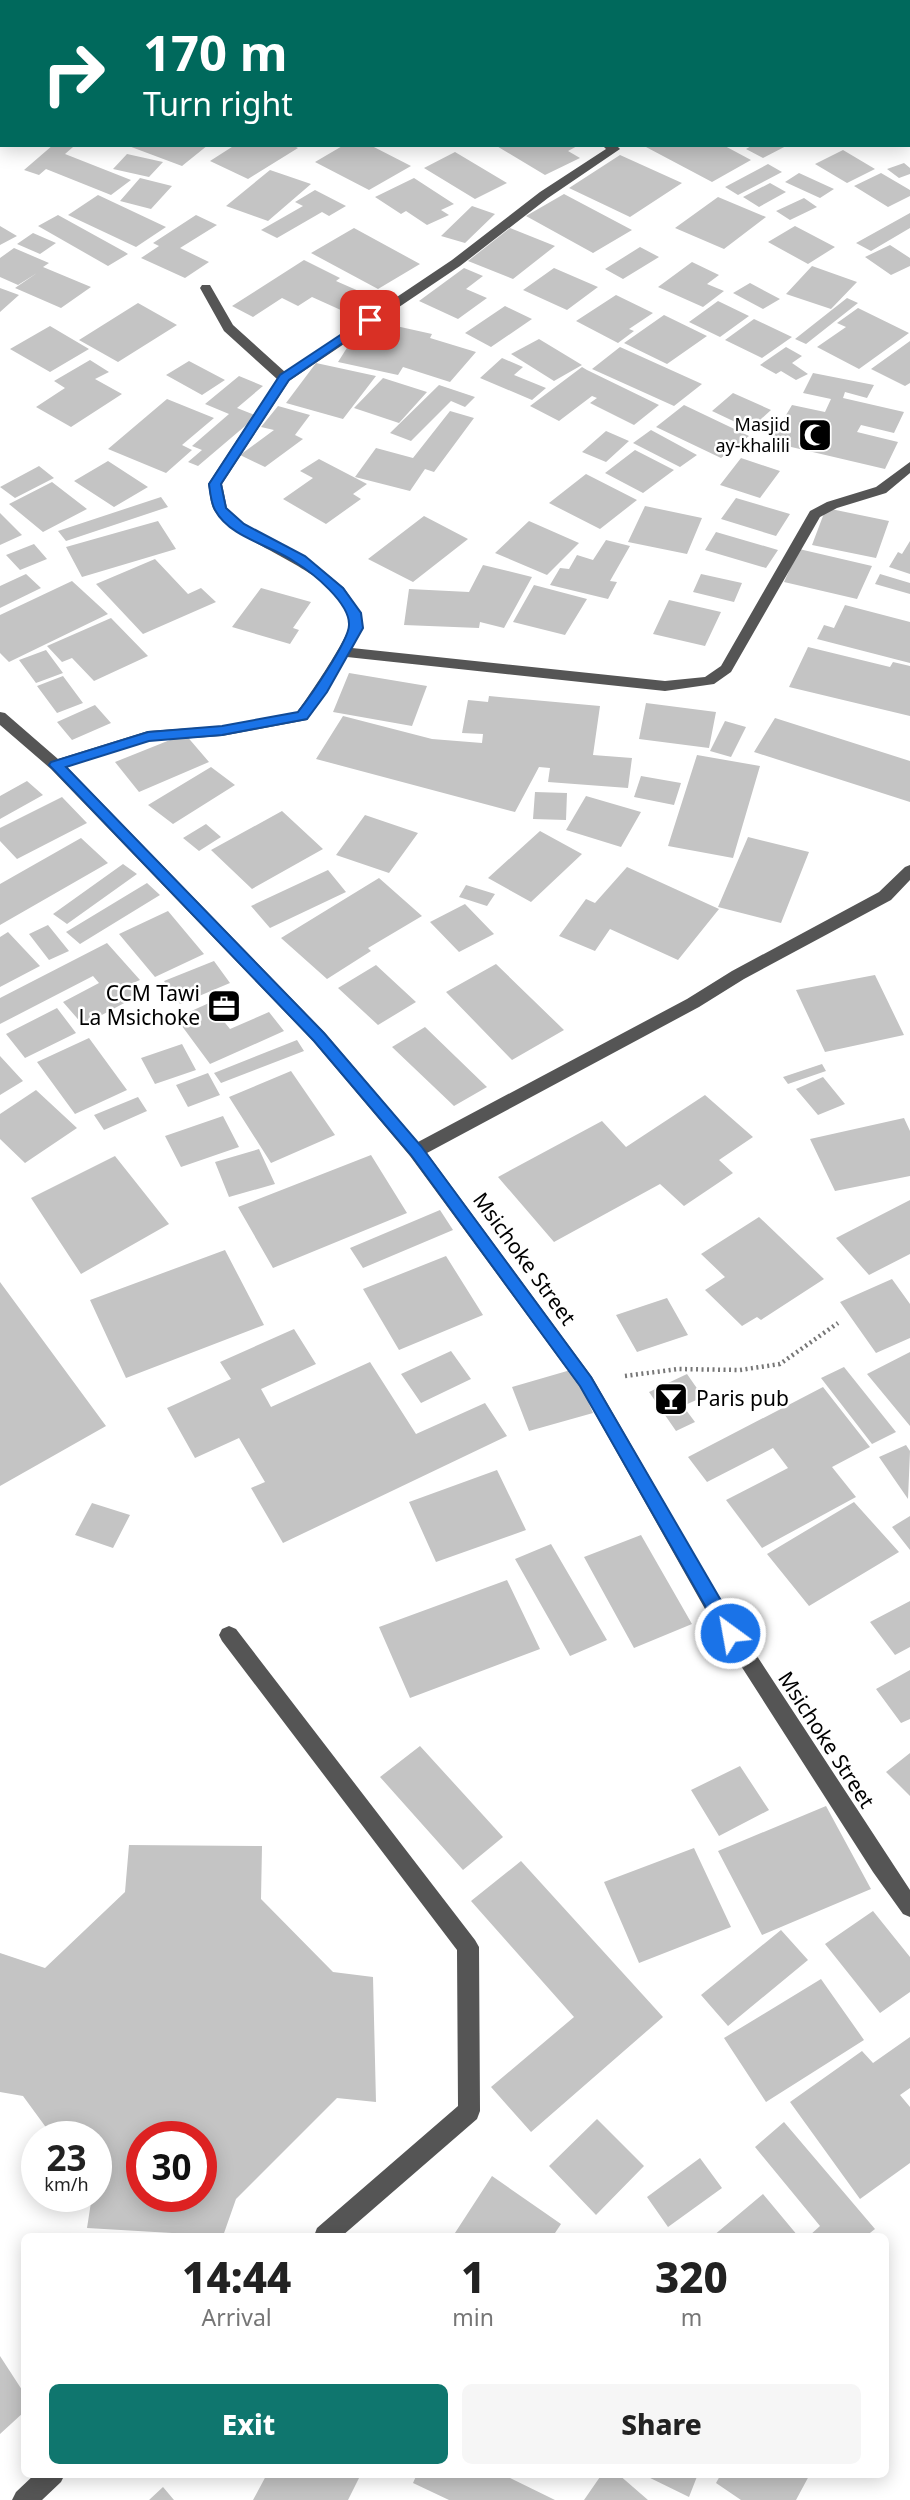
<!DOCTYPE html>
<style>
body{margin:0;font-family:"Noto Sans",sans-serif;background:#f6f6f6;color:#222;height:100vh;display:flex;flex-direction:column;font-size:26px;white-space:nowrap}
*{box-sizing:border-box;margin:0}
p{font-size:23px;color:#767676}
.icon{flex:none;width:38px;height:38px;fill:none;stroke:currentColor;stroke-width:2;stroke-linecap:round;stroke-linejoin:round}
.map{position:relative;flex:1;overflow:hidden}
.drawer{position:absolute;left:21px;top:2233px;width:868px;height:245px;display:flex;flex-direction:column;background:#fff;border-radius:10px;box-shadow:0 4px 18px #0003}
.drawer>*{flex:none}
.hud{position:absolute;left:0px;top:0px;width:910px;height:147px;box-shadow:0 4px 18px #0003;background:#00695c;color:#fff;overflow:hidden}
.speed{position:absolute;left:21px;top:2121px;display:flex;gap:14px;font-size:35px;font-weight:700;text-align:center}
.speed>*{display:grid;place-content:center;width:91px;height:91px;border-radius:50%;background:#fff;box-shadow:0 4px 18px #0003;line-height:1}
.speed small{font-size:18px;font-weight:400}
.speed .limit{border:10px solid #d22;background:#fff;color:#111}
.pin{position:absolute;display:grid;place-items:center;width:60px;height:60px;color:#fff;margin:-30px;border-radius:14px;box-shadow:0 4px 10px #0006}
.me{position:absolute;width:77px;margin:-38px;rotate:328deg;stroke-linejoin:round;filter:drop-shadow(0 0 5px #0008)}
.turn{display:flex;align-items:center;gap:24px;height:147px;padding:0 28px;font-size:32px}
.turn .icon{width:91px;height:91px;stroke-width:2.5}
.turn b{display:block;font-size:49px;line-height:60px}
.eta{display:flex;justify-content:space-evenly;align-items:center;height:119px;text-align:center}
.eta b{font-size:42px;font-weight:800;line-height:49px}
.primary-button{display:flex;gap:14px;margin-top:auto;padding:14px 28px}
.primary-button a{flex:1;height:80px;border-radius:10px;background:#0f766e;color:#fff;font-size:28px;font-weight:800;line-height:80px;text-align:center}
.primary-button a+a{background:#f6f6f6;color:#222}
.map>svg:first-child{display:block}
.lines{fill:none;stroke-linecap:round;stroke-linejoin:round}
.river{fill:#a3a3a3;fill-rule:evenodd}
.building{fill:#c4c4c4;fill-rule:evenodd}
.path{stroke:#777;stroke-width:4.5;stroke-dasharray:2 3.5;stroke-linecap:butt}
.minor{fill:#555;fill-rule:evenodd}
.route{fill:#1a73e8;stroke:#114b97;stroke-width:2}
.labels{text-anchor:middle;stroke-width:5;stroke-linejoin:round;paint-order:stroke}
.far-poi-label{font-size:18px;fill:#000;stroke:#fff;text-anchor:end}
.poi-label{font-size:21px;fill:#000;stroke:#fff;text-anchor:end}
.street-label{font-size:21px;fill:#000;stroke:#fff}
</style>
<div class="map">
<svg width="910" height="2500" viewBox="0 0 910 2500">
<rect width="100%" height="100%" fill="#fff"/>
<g class="lines">
<!-- river -->
<path class="river" d="M 775,0 L 838,0 L 839,2 L 776,2 Z
M 908,69 L 910,70 L 910,109 L 908,108 Z"/>
</g>
<!-- building -->
<path class="building" d="M 53,145 L 73,147 L 65,154 L 131,180 L 111,195 L 46,169 L 39,175 L 24,170 Z
M 126,145 L 208,145 L 182,166 Z
M 235,145 L 292,145 L 298,148 L 248,179 L 210,161 Z
M 344,145 L 370,145 L 411,166 L 369,190 L 315,162 Z
M 495,145 L 579,145 L 568,151 L 580,158 L 545,175 Z
M 650,145 L 723,145 L 751,160 L 712,182 L 646,147 Z
M 753,145 L 788,145 L 763,158 L 746,149 Z
M 843,150 L 875,169 L 847,183 L 815,164 Z
M 455,152 L 507,183 L 475,199 L 424,168 Z
M 127,154 L 163,162 L 149,177 L 113,169 Z
M 620,155 L 682,183 L 630,217 L 569,188 Z
M 904,163 L 910,168 L 910,174 L 899,178 L 887,169 Z
M 768,164 L 782,172 L 738,195 L 725,187 Z
M 270,170 L 311,184 L 268,221 L 226,206 Z
M 799,173 L 834,189 L 820,198 L 785,182 Z
M 881,173 L 910,190 L 910,196 L 888,207 L 854,186 Z
M 140,178 L 172,186 L 151,209 L 120,201 Z
M 414,178 L 454,204 L 441,210 L 449,215 L 427,225 L 406,211 L 401,214 L 375,197 Z
M 770,183 L 786,192 L 759,207 L 743,197 Z
M 315,190 L 346,206 L 329,216 L 322,212 L 277,238 L 261,230 L 303,206 L 295,202 Z
M 564,194 L 632,230 L 593,253 L 526,216 Z
M 98,195 L 166,227 L 136,247 L 68,215 Z
M 718,197 L 766,217 L 724,249 L 675,228 Z
M 804,198 L 817,207 L 790,220 L 776,211 Z
M 472,206 L 495,214 L 465,243 L 441,236 Z
M 910,213 L 910,228 L 871,251 L 856,243 Z
M 58,215 L 125,252 L 128,254 L 108,266 L 38,226 Z
M 196,215 L 217,225 L 180,248 L 209,262 L 185,278 L 141,258 L 159,246 L 153,243 Z
M 0,226 L 17,236 L 0,245 Z
M 795,226 L 835,247 L 808,264 L 768,242 Z
M 354,228 L 420,264 L 378,289 L 311,253 Z
M 510,228 L 555,246 L 513,279 L 468,261 Z
M 33,233 L 56,243 L 40,254 L 17,244 Z
M 890,245 L 910,258 L 910,266 L 891,275 L 865,257 Z
M 640,247 L 659,257 L 623,279 L 605,269 Z
M 14,248 L 49,263 L 43,267 L 91,287 L 61,308 L 15,288 L 37,273 L 18,285 L 0,277 L 0,258 Z
M 304,260 L 340,278 L 336,281 L 377,299 L 354,316 L 312,297 L 298,306 L 282,298 L 253,317 L 232,306 Z
M 692,262 L 719,275 L 707,284 L 724,291 L 703,307 L 658,287 Z
M 812,266 L 857,282 L 831,309 L 786,294 Z
M 464,268 L 483,276 L 466,289 L 487,298 L 458,319 L 419,301 Z
M 554,268 L 598,287 L 567,310 L 523,290 Z
M 750,283 L 780,299 L 763,309 L 733,293 Z
M 0,288 L 19,295 L 0,312 Z
M 616,295 L 653,313 L 629,329 L 634,331 L 618,343 L 576,321 Z
M 847,298 L 858,303 L 806,344 L 795,339 Z
M 718,301 L 749,316 L 720,337 L 689,322 Z
M 138,303 L 177,325 L 118,362 L 79,340 Z
M 505,306 L 532,319 L 491,347 L 465,333 Z
M 858,308 L 909,333 L 859,369 L 817,347 L 846,327 L 837,323 Z
M 664,315 L 707,336 L 667,364 L 624,343 Z
M 754,319 L 792,337 L 762,358 L 725,340 Z
M 387,324 L 432,334 L 430,338 L 476,352 L 450,382 L 403,367 L 398,375 L 338,362 L 357,332 L 379,337 Z
M 50,326 L 89,349 L 50,372 L 10,349 Z
M 539,339 L 582,365 L 554,381 L 511,354 Z
M 910,341 L 910,383 L 905,386 L 871,369 Z
M 620,347 L 702,384 L 674,406 L 592,369 Z
M 786,347 L 802,356 L 792,363 L 808,374 L 796,380 L 781,371 L 776,374 L 760,365 Z
M 502,358 L 523,367 L 514,375 L 546,388 L 532,400 L 480,378 Z
M 90,360 L 109,372 L 95,379 L 122,394 L 71,427 L 36,407 L 65,388 L 54,381 Z
M 189,361 L 225,380 L 202,395 L 166,375 Z
M 316,363 L 376,376 L 343,419 L 286,403 Z
M 582,367 L 587,370 L 659,405 L 634,425 L 590,403 L 597,398 L 592,396 L 559,421 L 530,406 Z
M 813,373 L 874,385 L 867,398 L 845,392 L 843,398 L 904,412 L 894,433 L 861,425 L 857,432 L 898,442 L 885,469 L 770,442 L 792,405 L 825,412 L 831,399 L 803,393 Z
M 239,376 L 263,386 L 237,408 L 257,416 L 198,466 L 188,462 L 202,450 L 192,446 L 229,414 L 205,404 Z
M 383,378 L 427,392 L 399,423 L 354,408 Z
M 439,385 L 475,397 L 465,407 L 451,401 L 411,441 L 390,433 Z
M 733,393 L 771,410 L 750,429 L 712,411 Z
M 167,399 L 214,418 L 182,445 L 192,450 L 166,473 L 108,449 Z
M 684,405 L 749,436 L 721,458 L 656,427 Z
M 278,406 L 310,415 L 295,435 L 303,439 L 265,467 L 240,455 L 274,430 L 261,427 Z
M 450,411 L 474,418 L 434,472 L 425,469 L 410,491 L 355,477 L 376,448 L 413,458 Z
M 651,430 L 697,455 L 680,467 L 633,443 Z
M 606,431 L 629,441 L 606,462 L 582,452 Z
M 635,450 L 674,470 L 643,493 L 605,473 Z
M 741,458 L 780,471 L 760,498 L 720,485 Z
M 319,459 L 367,484 L 353,494 L 361,499 L 326,524 L 283,499 L 313,478 L 300,471 Z
M 108,461 L 148,487 L 114,507 L 74,481 Z
M 39,466 L 54,478 L 15,498 L 0,487 Z
M 586,474 L 637,500 L 600,529 L 549,503 Z
M 52,482 L 87,509 L 43,532 L 9,504 Z
M 161,497 L 168,507 L 66,541 L 58,531 Z
M 736,498 L 790,514 L 776,536 L 721,519 Z
M 645,506 L 702,518 L 687,554 L 628,542 Z
M 826,508 L 889,521 L 876,558 L 812,545 Z
M 0,513 L 22,535 L 0,545 Z
M 424,516 L 468,539 L 413,582 L 368,559 Z
M 158,521 L 176,549 L 82,577 L 66,547 Z
M 529,521 L 579,543 L 547,575 L 495,553 Z
M 716,532 L 778,550 L 766,568 L 705,550 Z
M 606,540 L 630,546 L 610,581 L 617,582 L 608,599 L 550,585 L 560,568 L 569,569 L 577,555 L 593,560 Z
M 910,541 L 910,574 L 889,567 L 898,552 L 902,554 Z
M 34,544 L 47,559 L 20,570 L 6,555 Z
M 799,549 L 872,566 L 857,599 L 784,582 Z
M 155,559 L 188,594 L 201,588 L 216,602 L 143,634 L 96,584 Z
M 483,565 L 532,577 L 504,628 L 480,622 L 479,628 L 404,625 L 409,589 L 469,592 Z
M 26,574 L 41,588 L 0,608 L 0,586 Z
M 701,574 L 742,583 L 734,602 L 693,592 Z
M 880,574 L 910,583 L 910,594 L 875,584 Z
M 72,581 L 108,614 L 9,662 L 0,653 L 0,615 Z
M 534,585 L 587,599 L 565,635 L 513,622 Z
M 261,588 L 311,602 L 293,628 L 299,630 L 290,644 L 232,627 Z
M 669,600 L 721,612 L 705,646 L 653,634 Z
M 845,605 L 910,622 L 910,663 L 817,639 L 824,625 L 834,628 Z
M 111,618 L 148,656 L 94,681 L 72,658 L 62,662 L 47,646 Z
M 808,647 L 890,667 L 893,662 L 910,666 L 910,716 L 789,687 Z
M 46,650 L 63,673 L 36,683 L 19,660 Z
M 349,673 L 427,686 L 412,726 L 333,712 Z
M 63,676 L 83,703 L 57,713 L 37,686 Z
M 489,696 L 600,706 L 593,755 L 632,758 L 628,788 L 548,782 L 550,768 L 539,767 L 515,812 L 316,759 L 343,716 L 432,739 L 482,743 L 483,734 L 462,733 L 468,700 L 488,702 Z
M 646,703 L 716,712 L 709,748 L 639,739 Z
M 95,705 L 111,723 L 72,740 L 57,722 Z
M 775,718 L 910,761 L 910,802 L 754,752 Z
M 725,721 L 746,727 L 731,757 L 710,751 Z
M 185,734 L 209,762 L 139,792 L 115,762 Z
M 697,755 L 760,766 L 733,858 L 668,846 Z
M 211,767 L 235,785 L 173,824 L 148,805 Z
M 641,776 L 681,783 L 674,805 L 634,797 Z
M 27,781 L 43,795 L 0,819 L 0,796 Z
M 535,792 L 567,793 L 566,820 L 533,819 Z
M 586,796 L 641,812 L 621,847 L 566,830 Z
M 62,797 L 87,823 L 17,859 L 0,841 L 0,828 Z
M 282,811 L 323,849 L 252,889 L 211,850 Z
M 365,815 L 418,833 L 389,873 L 336,855 Z
M 206,824 L 221,837 L 199,851 L 183,838 Z
M 540,831 L 582,854 L 531,902 L 488,878 Z
M 748,837 L 809,852 L 781,923 L 718,907 Z
M 81,838 L 108,863 L 0,925 L 0,884 Z
M 123,864 L 137,874 L 67,924 L 53,914 Z
M 627,867 L 719,909 L 678,960 L 610,929 L 595,951 L 559,936 L 586,899 L 595,903 Z
M 328,870 L 346,892 L 270,928 L 251,906 Z
M 379,878 L 422,916 L 368,948 L 371,951 L 327,979 L 281,938 Z
M 147,883 L 160,895 L 80,944 L 66,932 Z
M 466,885 L 495,894 L 487,906 L 459,897 Z
M 465,904 L 494,934 L 459,952 L 430,922 Z
M 168,911 L 204,954 L 155,977 L 119,934 Z
M 48,925 L 69,951 L 49,960 L 29,934 Z
M 8,932 L 40,966 L 0,987 L 0,937 Z
M 107,943 L 140,980 L 133,983 L 143,993 L 83,1025 L 63,1002 L 99,983 L 93,976 L 0,1024 L 0,998 Z
M 214,961 L 230,983 L 180,1004 L 164,981 Z
M 496,964 L 564,1030 L 512,1060 L 446,992 Z
M 376,965 L 416,1002 L 378,1025 L 338,988 Z
M 875,975 L 904,1035 L 825,1052 L 796,990 Z
M 209,1003 L 230,1029 L 269,1012 L 284,1031 L 210,1064 L 176,1018 Z
M 57,1008 L 76,1033 L 25,1058 L 6,1034 Z
M 425,1027 L 487,1087 L 454,1106 L 392,1047 Z
M 89,1038 L 127,1090 L 75,1114 L 37,1062 Z
M 297,1040 L 304,1051 L 221,1083 L 214,1073 Z
M 182,1044 L 196,1070 L 155,1084 L 141,1058 Z
M 0,1056 L 23,1081 L 0,1095 Z
M 822,1064 L 826,1071 L 788,1084 L 783,1077 Z
M 291,1071 L 335,1135 L 271,1163 L 229,1097 Z
M 208,1073 L 220,1095 L 188,1107 L 176,1085 Z
M 823,1077 L 845,1104 L 818,1115 L 796,1089 Z
M 36,1090 L 77,1128 L 25,1163 L 0,1139 L 0,1114 Z
M 705,1095 L 753,1137 L 719,1160 L 733,1173 L 684,1206 L 660,1184 L 554,1242 L 498,1177 L 602,1121 L 626,1147 Z
M 138,1097 L 147,1111 L 104,1130 L 94,1115 Z
M 223,1116 L 239,1147 L 181,1167 L 165,1136 Z
M 904,1118 L 910,1131 L 910,1176 L 835,1191 L 810,1139 Z
M 259,1149 L 275,1184 L 229,1197 L 215,1162 Z
M 371,1155 L 407,1213 L 273,1268 L 238,1207 Z
M 115,1156 L 169,1224 L 81,1274 L 31,1198 Z
M 910,1200 L 910,1254 L 869,1275 L 836,1238 Z
M 440,1210 L 453,1230 L 363,1268 L 350,1248 Z
M 759,1217 L 824,1279 L 761,1320 L 757,1317 L 742,1326 L 705,1290 L 725,1277 L 701,1254 Z
M 225,1250 L 264,1325 L 126,1378 L 90,1300 Z
M 446,1256 L 483,1315 L 399,1350 L 363,1289 Z
M 892,1279 L 910,1304 L 910,1338 L 876,1353 L 840,1302 Z
M 0,1282 L 106,1426 L 0,1486 Z
M 667,1298 L 688,1335 L 637,1352 L 616,1315 Z
M 294,1329 L 316,1364 L 261,1389 L 271,1407 L 370,1362 L 416,1434 L 485,1403 L 507,1436 L 283,1543 L 251,1488 L 265,1482 L 239,1438 L 195,1458 L 167,1408 L 231,1379 L 220,1362 Z
M 451,1351 L 471,1379 L 421,1403 L 401,1374 Z
M 910,1352 L 910,1426 L 867,1374 Z
M 844,1367 L 896,1432 L 872,1444 L 821,1378 Z
M 574,1369 L 593,1413 L 529,1431 L 512,1387 Z
M 687,1374 L 703,1397 L 683,1406 L 695,1422 L 676,1431 L 649,1392 Z
M 823,1387 L 870,1447 L 832,1467 L 856,1497 L 762,1548 L 726,1500 L 788,1468 L 773,1448 L 707,1482 L 688,1457 Z
M 906,1445 L 910,1451 L 908,1499 L 879,1457 Z
M 497,1470 L 526,1530 L 436,1562 L 409,1502 Z
M 854,1502 L 899,1552 L 809,1606 L 767,1554 Z
M 92,1503 L 130,1515 L 113,1548 L 75,1535 Z
M 910,1516 L 910,1550 L 892,1527 Z
M 641,1535 L 692,1624 L 634,1648 L 584,1557 Z
M 551,1544 L 607,1640 L 570,1656 L 515,1559 Z
M 507,1580 L 540,1649 L 410,1698 L 379,1627 Z
M 910,1601 L 910,1647 L 895,1655 L 870,1622 Z
M 910,1670 L 910,1719 L 901,1723 L 876,1689 Z
M 420,1746 L 503,1837 L 463,1870 L 380,1777 Z
M 910,1753 L 910,1796 L 886,1772 Z
M 740,1766 L 769,1810 L 719,1836 L 691,1790 Z
M 826,1806 L 871,1889 L 762,1935 L 718,1851 Z
M 129,1845 L 262,1846 L 261,1899 L 333,1972 L 373,1977 L 376,2102 L 337,2098 L 236,2199 L 223,2236 L 87,2228 L 92,2196 L 96,2196 L 96,2137 L 53,2137 L 23,2096 L 0,2092 L 0,1953 L 45,1968 L 125,1892 ZM 142,2137 L 201,2137 L 201,2196 L 142,2196 Z
M 694,1848 L 731,1927 L 639,1963 L 604,1882 Z
M 521,1861 L 663,2017 L 531,2132 L 491,2087 L 574,2017 L 471,1901 Z
M 873,1911 L 910,1957 L 910,1992 L 880,2013 L 825,1944 Z
M 781,1930 L 808,1960 L 728,2026 L 701,1995 Z
M 821,1979 L 864,2040 L 766,2102 L 724,2038 Z
M 910,2037 L 910,2088 L 900,2095 L 910,2107 L 910,2163 L 860,2199 L 790,2102 L 862,2051 L 873,2063 Z
M 597,2119 L 644,2166 L 596,2215 L 549,2166 Z
M 784,2122 L 875,2229 L 866,2236 L 809,2236 L 820,2226 L 755,2147 Z
M 700,2158 L 722,2188 L 668,2227 L 647,2197 Z
M 492,2176 L 561,2224 L 553,2236 L 453,2236 Z
M 763,2194 L 798,2236 L 713,2236 Z
M 0,2356 L 24,2393 L 24,2412 L 0,2434 Z
M 267,2474 L 361,2474 L 348,2500 L 253,2500 Z
M 417,2474 L 502,2474 L 555,2500 L 449,2500 L 413,2483 Z
M 602,2474 L 618,2474 L 648,2500 L 584,2500 Z
M 642,2474 L 698,2474 L 689,2497 Z
M 721,2474 L 810,2474 L 796,2500 L 741,2500 L 716,2483 Z
M 163,2487 L 174,2500 L 149,2500 Z"/>
<g class="lines">
<!-- path -->
<path class="path" d="M 625,1376 L 678,1369 L 740,1370 L 780,1364 L 838,1323"/>
<!-- minor -->
<path class="minor" d="M 602,145 L 616,145 L 620,149 L 548,198 L 460,266 L 289,381 L 222,484 L 227,508 L 244,524 L 305,556 L 344,588 L 361,613 L 363,628 L 352,648 L 665,681 L 705,677 L 721,666 L 810,511 L 827,502 L 876,487 L 910,462 L 910,473 L 886,493 L 837,508 L 820,517 L 731,672 L 714,684 L 665,691 L 347,657 L 325,695 L 307,720 L 222,736 L 149,741 L 67,767 L 325,1033 L 418,1142 L 687,999 L 732,971 L 879,892 L 905,867 L 910,865 L 910,880 L 891,900 L 744,979 L 699,1007 L 427,1153 L 592,1377 L 723,1604 L 910,1890 L 910,1917 L 903,1914 L 873,1872 L 709,1616 L 580,1387 L 410,1156 L 313,1041 L 51,769 L 0,725 L 0,712 L 5,713 L 58,759 L 148,731 L 222,726 L 297,712 C 308,698 348,638 349,626 C 351,572 234,546 214,510 C 210,503 210,492 208,484 L 277,379 L 224,331 L 200,288 L 202,285 L 210,285 L 233,325 L 285,372 L 452,260 L 540,192 L 606,149 Z
M 229,1626 L 236,1629 L 475,1940 L 479,1947 L 480,2111 L 477,2119 L 342,2236 L 314,2236 L 317,2228 L 458,2106 L 457,1950 L 222,1641 L 219,1635 L 222,1629 Z
M 35,2474 L 65,2474 L 61,2482 L 42,2500 L 12,2500 L 16,2492 Z"/>
</g>
<!-- route -->
<path class="route" d="M 366,318 L 376,320 L 289,380 L 221,484 L 226,508 L 244,524 L 305,556 L 343,588 L 361,613 L 363,628 L 327,692 L 307,719 L 302,720 L 222,735 L 149,741 L 66,767 L 324,1033 L 421,1146 L 591,1377 L 737,1628 L 739,1633 L 737,1639 L 730,1641 L 724,1639 L 580,1386 L 411,1155 L 314,1041 L 49,765 L 51,762 L 148,732 L 222,726 L 298,712 C 309,698 349,641 349,625 C 350,603 313,573 295,562 C 271,545 230,538 215,510 C 211,503 210,492 209,484 L 280,375 Z"/>
<!-- icons -->
<defs>
<g id="mosque-square" transform="scale(1.75)"><rect x="-9" y="-9" width="18" height="18" rx="4" fill="#000" stroke="#fff"/><path d="M3.5-4.9A6 6 0 1 0 3.5 4.9A5 5 0 1 1 3.5-4.9Z" fill="#fff"/></g>
<g id="office-square" transform="scale(1.75)"><rect x="-9" y="-9" width="18" height="18" rx="4" fill="#000" stroke="#fff"/><path d="M-6-3h4V-5.5h4V-3h4V5H-6ZM-1-4.5V-3h2v-1.5ZM-6 0V1H6V0Z" fill="#fff"/></g>
<g id="bar-square" transform="scale(1.75)"><rect x="-9" y="-9" width="18" height="18" rx="4" fill="#000" stroke="#fff"/><path d="M-6-5H6L.8 .8V4.5H3.5V6h-7V4.5H-.8V.8Z" fill="#fff"/></g>
</defs>
<g fill-rule="evenodd">
<use href="#mosque-square" x="815" y="435"/>
<use href="#office-square" x="224" y="1006"/>
<use href="#bar-square" x="671" y="1399"/>
</g>
<g class="labels">
<!-- far-poi labels -->
<g class="far-poi-label">
<text x="790" y="431">Masjid<tspan x="790" dy="21">ay-khalili</tspan></text>
</g>
<!-- poi labels -->
<g class="poi-label">
<text x="200" y="1001">CCM Tawi<tspan x="200" dy="24">La Msichoke</tspan></text>
<text x="696" y="1406" text-anchor="start">Paris pub</text>
</g>
<!-- street labels -->
<g class="street-label">
<text transform="translate(524 1259) rotate(54)" y="7">Msichoke Street</text>
<text transform="translate(826 1740) rotate(57)" y="7">Msichoke Street</text>
</g>
</g>
</svg>
<div class="speed"><div>23<small>km/h</small></div><div class="limit">30</div></div>
<div class="pin" style="left:370px;top:320px;background:#d93025"><svg class="icon" aria-label="arrive" viewBox="0 0 24 24"><path d="M6 21V4h12l-3 4 3 4H6"/></svg></div>
<svg class="me" style="left:730px;top:1633px" viewBox="-20 -20 40 40"><circle r="17" fill="#1a73e8" stroke="#fff" stroke-width="3"/><path d="M0-11L8 9 0 5-8 9z" fill="#fff"/></svg>
<div class="hud">
<div class="turn"><svg class="icon" aria-label="right" viewBox="0 0 24 24"><path d="M7 20v-9h11M14 6l5 5-5 5"/></svg><div><b>170 m</b>Turn right</div></div>
</div>
<section class="drawer">
<div class="eta">
<div><b>14:44</b><p>Arrival</p></div>
<div><b>1</b><p>min</p></div>
<div><b>320</b><p>m</p></div>
</div>
<div class="primary-button"><a>Exit</a><a>Share</a></div>
</section>
</div>
